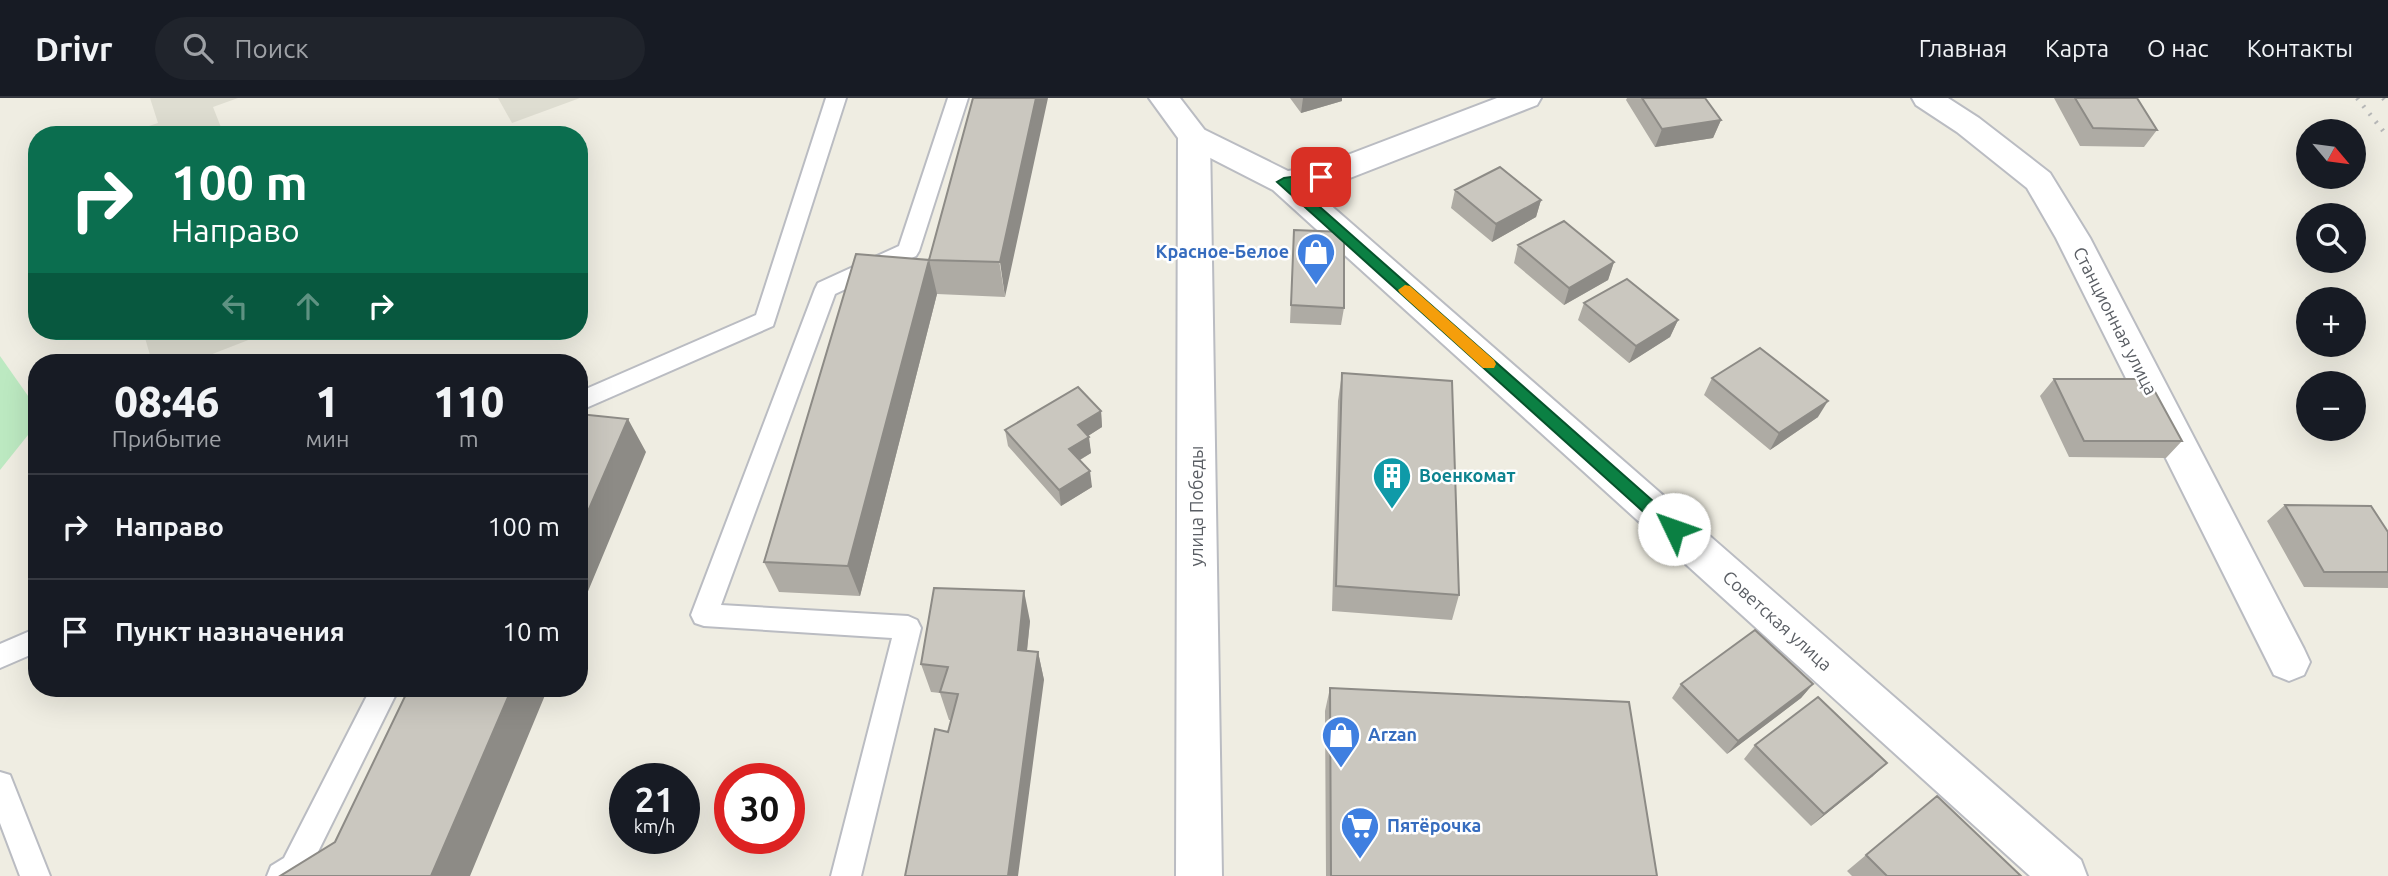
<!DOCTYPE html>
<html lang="ru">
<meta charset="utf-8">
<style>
body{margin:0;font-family:Ubuntu,sans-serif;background:#20242c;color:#f1f3f6;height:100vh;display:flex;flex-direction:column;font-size:26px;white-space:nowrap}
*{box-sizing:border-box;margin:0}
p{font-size:23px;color:#9ea1a6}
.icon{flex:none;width:38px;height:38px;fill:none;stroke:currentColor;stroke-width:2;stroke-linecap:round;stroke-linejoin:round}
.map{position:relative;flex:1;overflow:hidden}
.panel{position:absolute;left:28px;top:256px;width:560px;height:343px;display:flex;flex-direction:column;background:#171b24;border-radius:28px;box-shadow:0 7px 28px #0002}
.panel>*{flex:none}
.guide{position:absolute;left:28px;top:28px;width:560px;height:214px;border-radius:28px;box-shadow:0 7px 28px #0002;background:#0b6e4f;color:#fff;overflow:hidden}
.needle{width:46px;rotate:119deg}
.fabs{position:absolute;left:2296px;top:21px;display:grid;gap:14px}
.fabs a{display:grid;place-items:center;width:70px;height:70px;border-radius:50%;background:#171b24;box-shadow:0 7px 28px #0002;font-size:35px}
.speed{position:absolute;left:609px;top:665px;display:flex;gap:14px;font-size:35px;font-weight:700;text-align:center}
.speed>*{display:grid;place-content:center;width:91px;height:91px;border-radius:50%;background:#171b24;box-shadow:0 7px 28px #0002;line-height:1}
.speed small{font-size:18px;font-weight:400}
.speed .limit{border:10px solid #d22;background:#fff;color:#111}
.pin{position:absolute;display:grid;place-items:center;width:60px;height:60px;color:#fff;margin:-30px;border-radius:14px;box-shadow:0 4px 10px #0006}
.me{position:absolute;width:77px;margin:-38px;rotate:312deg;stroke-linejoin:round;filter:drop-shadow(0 0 5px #0008)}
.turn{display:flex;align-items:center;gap:24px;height:147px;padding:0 28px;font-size:32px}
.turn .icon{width:91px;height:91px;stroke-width:2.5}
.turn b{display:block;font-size:49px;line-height:60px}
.lanes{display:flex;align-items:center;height:66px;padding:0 28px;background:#0003;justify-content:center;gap:35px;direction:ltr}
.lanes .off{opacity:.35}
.eta{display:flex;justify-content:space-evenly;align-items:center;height:119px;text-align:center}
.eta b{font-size:42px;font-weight:800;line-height:49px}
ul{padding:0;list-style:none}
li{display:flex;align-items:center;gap:21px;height:105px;padding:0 28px;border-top:2px solid #363941}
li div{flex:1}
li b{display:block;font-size:26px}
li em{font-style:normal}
header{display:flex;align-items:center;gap:42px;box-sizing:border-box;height:98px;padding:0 35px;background:#171b24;border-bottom:2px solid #363941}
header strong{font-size:33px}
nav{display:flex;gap:38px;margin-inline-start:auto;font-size:24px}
.search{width:490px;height:63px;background:#20242c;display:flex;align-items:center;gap:18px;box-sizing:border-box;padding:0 24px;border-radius:38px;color:#9ea1a6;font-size:26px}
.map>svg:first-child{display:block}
.education{fill:#deddd1}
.green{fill:#bce9c1}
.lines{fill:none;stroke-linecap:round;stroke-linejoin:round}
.service-casing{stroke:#babcc2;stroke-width:4}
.minor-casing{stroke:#babcc2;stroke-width:4}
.tertiary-casing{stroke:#babcc2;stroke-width:4}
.service{fill:#fff;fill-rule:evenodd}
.minor{fill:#fff;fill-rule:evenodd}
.tertiary{fill:#fff;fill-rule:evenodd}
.rail{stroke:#b6b7b7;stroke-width:4.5;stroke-dasharray:2 8;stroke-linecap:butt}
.wall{fill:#aeaba4}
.shaded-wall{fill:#8d8b86}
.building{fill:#cac7bf;stroke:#8d8b86;stroke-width:2}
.route{fill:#0b8043;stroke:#07532c;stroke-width:2}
.slow{fill:#f59e0b}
.labels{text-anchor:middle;stroke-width:5;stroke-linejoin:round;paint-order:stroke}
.shop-label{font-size:18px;font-weight:bold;fill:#366cbe;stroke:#fff;text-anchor:start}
.street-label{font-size:18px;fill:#5a5e64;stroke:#fff}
.culture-label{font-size:18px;font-weight:bold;fill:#0d838f;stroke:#fff;text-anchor:start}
</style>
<header>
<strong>Drivr</strong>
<div class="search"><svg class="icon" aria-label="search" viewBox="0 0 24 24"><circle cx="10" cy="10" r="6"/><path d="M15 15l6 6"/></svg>Поиск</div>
<nav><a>Главная</a><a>Карта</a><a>О нас</a><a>Контакты</a></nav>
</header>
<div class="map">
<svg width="2388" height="778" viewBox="0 0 2388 778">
<rect width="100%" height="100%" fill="#efede2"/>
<!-- education -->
<path class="education" d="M 150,0 L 238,0 L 213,9 L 224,37 L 122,37 L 158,25 Z
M 498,0 L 580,0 L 512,25 Z
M 143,233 L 271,233 L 192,264 L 152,264 Z"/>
<!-- green -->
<path class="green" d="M 0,258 L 33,305 L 28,337 L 0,372 Z"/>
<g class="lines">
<!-- service casing -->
<g class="service-casing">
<path id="service" d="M 826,0 L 846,0 L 773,228 L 579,313 L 579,294 L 756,217 Z
M 948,0 L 968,0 L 919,153 L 916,158 L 835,196 L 721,507 L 908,518 L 917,522 L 921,530 L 861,778 L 831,778 L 892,540 L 704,528 L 695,525 L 691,517 L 815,191 L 818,185 L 899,148 Z
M 37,530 L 37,554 L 0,570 L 0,546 Z
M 371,590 L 399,590 L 306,778 L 267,778 L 271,768 L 284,760 Z
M 0,674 L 10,677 L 50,778 L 20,778 L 0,725 Z"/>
</g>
<!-- minor casing -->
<g class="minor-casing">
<path id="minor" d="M 1497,0 L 1541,0 L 1537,7 L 1332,87 L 1312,91 L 2081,762 L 2087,778 L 2030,778 L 1273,92 L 1183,46 L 1178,39 L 1183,32 L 1194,29 L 1205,32 L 1288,73 L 1316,69 Z
M 1912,0 L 1948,0 L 1979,20 L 2050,75 L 2090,140 L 2304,551 L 2310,564 L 2304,577 L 2289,583 L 2274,577 L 2056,140 L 2027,90 L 1957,34 L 1916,7 Z"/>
</g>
<!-- tertiary casing -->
<g class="tertiary-casing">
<path id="tertiary" d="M 1149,0 L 1180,0 L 1210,39 L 1222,778 L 1176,778 L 1178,40 Z"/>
</g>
<!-- service -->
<use href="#service" class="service"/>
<!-- minor -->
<use href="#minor" class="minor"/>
<!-- tertiary -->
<use href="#tertiary" class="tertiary"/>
<!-- rail -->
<path class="rail" d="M 2357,0 L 2388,39
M 2383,0 L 2388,6"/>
</g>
<!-- wall -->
<path class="wall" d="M 973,0 L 1005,199 L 937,196 L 860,498 L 779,494 L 764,464 L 929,162 Z
M 1290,0 L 1342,0 L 1342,3 L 1301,15 Z
M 1627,0 L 1705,0 L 1721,22 L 1713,40 L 1655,49 L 1626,2 Z
M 2054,0 L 2137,0 L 2157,32 L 2144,49 L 2080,48 Z
M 1455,92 L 1541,102 L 1536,119 L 1492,144 L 1451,110 Z
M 1294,132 L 1344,210 L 1341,227 L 1290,225 Z
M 1518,147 L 1614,164 L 1608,182 L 1564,207 L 1514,165 Z
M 1584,205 L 1678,222 L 1670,239 L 1629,265 L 1578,222 Z
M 1342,275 L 1459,497 L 1452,522 L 1332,513 L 1338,303 Z
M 1712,280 L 1818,319 L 1770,352 L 1704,297 Z
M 2054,281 L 2182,343 L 2166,360 L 2069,359 L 2040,298 Z
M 1101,313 L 1102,329 L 1088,338 L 1091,355 L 1080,362 L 1092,389 L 1061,408 L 1008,348 L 1005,332 Z
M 2285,407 L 2388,434 L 2388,490 L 2304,489 L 2267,423 Z
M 1030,523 L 1027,553 L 1038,554 L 1044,582 L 948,634 L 951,622 L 949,622 L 940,595 L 931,594 L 921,566 Z
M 1681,586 L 1813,586 L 1801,600 L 1727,656 L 1672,600 Z
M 1330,590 L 1657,778 L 1326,778 L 1325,613 Z
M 1755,647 L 1873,678 L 1811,728 L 1744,661 Z
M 1866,757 L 2021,778 L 1852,778 L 1847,773 Z"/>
<!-- shaded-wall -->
<path class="shaded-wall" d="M 1036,0 L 1048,0 L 1005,199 L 1000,164 Z
M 1303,0 L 1342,0 L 1342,3 L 1301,15 Z
M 1721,22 L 1713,40 L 1655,49 L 1662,31 Z
M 1541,102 L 1536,119 L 1492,144 L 1496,126 Z
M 929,162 L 937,196 L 860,498 L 848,468 Z
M 1614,164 L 1608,182 L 1564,207 L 1569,190 Z
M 1678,222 L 1670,239 L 1629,265 L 1636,248 Z
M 1828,303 L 1818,319 L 1770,352 L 1779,335 Z
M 1101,313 L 1102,329 L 1080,343 L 1078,327 Z
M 628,321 L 646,354 L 579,515 L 579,434 Z
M 1089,339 L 1091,355 L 1071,367 L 1069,351 Z
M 1090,373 L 1092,389 L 1061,408 L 1059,392 Z
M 1024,493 L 1030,523 L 1024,580 L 1018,552 Z
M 1038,554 L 1044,582 L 1018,778 L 1008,778 Z
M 1813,586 L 1801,600 L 1727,656 L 1738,643 Z
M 512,590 L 548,590 L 470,778 L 431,778 Z
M 1887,665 L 1873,678 L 1811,728 L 1824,716 Z"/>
<!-- building -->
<path class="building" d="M 973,0 L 1036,0 L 1000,164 L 929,162 Z
M 1642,0 L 1705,0 L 1721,22 L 1662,31 Z
M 2075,0 L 2137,0 L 2157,32 L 2093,30 Z
M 1500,69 L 1541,102 L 1496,126 L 1455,92 Z
M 1564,123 L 1614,164 L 1569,190 L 1518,147 Z
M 1294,132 L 1344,134 L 1344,210 L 1291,207 Z
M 856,156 L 929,162 L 848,468 L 764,464 Z
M 1627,181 L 1678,222 L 1636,248 L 1584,205 Z
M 1760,250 L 1828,303 L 1779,335 L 1712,280 Z
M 1342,275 L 1452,283 L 1459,497 L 1336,488 Z
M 2054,281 L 2148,281 L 2182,343 L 2084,343 Z
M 1078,289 L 1101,313 L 1078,327 L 1089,339 L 1069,351 L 1090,373 L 1059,392 L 1005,332 Z
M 579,316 L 628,321 L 579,434 Z
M 2285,407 L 2371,408 L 2388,434 L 2388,474 L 2324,474 Z
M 934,490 L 1024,493 L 1018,552 L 1038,554 L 1008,778 L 905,778 L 935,631 L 948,634 L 958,596 L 940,594 L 948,569 L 921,566 Z
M 1755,532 L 1813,586 L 1738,643 L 1681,586 Z
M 409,590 L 512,590 L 431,778 L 280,778 L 335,744 Z
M 1330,590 L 1629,604 L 1657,778 L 1331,778 Z
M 1818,599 L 1887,665 L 1824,716 L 1755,647 Z
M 1937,698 L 2021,778 L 1887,778 L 1866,757 Z"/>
<!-- route -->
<path class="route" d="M 1321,75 L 1326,76 L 1326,82 L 1295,87 L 1679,426 L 1682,431 L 1679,436 L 1668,436 L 1277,84 L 1284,80 Z"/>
<!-- slow -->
<path class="slow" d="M 1405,187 L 1410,188 L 1494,262 L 1496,266 L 1494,270 L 1483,270 L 1400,195 L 1398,192 Z"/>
<!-- icons -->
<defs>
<g id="shop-pin" transform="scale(2.0125)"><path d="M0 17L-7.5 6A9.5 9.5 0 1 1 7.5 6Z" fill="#3f7fe0" stroke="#fff"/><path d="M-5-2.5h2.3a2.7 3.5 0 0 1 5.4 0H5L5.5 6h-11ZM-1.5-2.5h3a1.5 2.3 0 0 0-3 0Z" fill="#fff"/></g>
<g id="building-pin" transform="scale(2.0125)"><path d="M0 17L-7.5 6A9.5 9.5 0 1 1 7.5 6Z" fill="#0f9aa8" stroke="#fff"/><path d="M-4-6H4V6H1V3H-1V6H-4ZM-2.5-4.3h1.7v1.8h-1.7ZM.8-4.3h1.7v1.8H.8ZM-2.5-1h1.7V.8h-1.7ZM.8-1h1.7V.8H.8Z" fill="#fff"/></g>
<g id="supermarket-pin" transform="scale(2.0125)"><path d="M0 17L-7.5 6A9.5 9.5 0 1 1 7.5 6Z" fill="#3f7fe0" stroke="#fff"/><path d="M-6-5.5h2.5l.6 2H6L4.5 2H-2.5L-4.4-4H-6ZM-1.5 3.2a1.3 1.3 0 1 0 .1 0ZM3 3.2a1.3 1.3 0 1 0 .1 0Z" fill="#fff"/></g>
</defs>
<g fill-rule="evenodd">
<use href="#shop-pin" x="1316" y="154"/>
<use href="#building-pin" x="1392" y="378"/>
<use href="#shop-pin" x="1341" y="637"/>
<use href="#supermarket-pin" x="1360" y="728"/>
</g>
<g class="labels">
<!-- shop labels -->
<g class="shop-label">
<text x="1289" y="160" text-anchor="end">Красное-Белое</text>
<text x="1368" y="643">Arzan</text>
<text x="1387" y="734">Пятёрочка</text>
</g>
<!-- street labels -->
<g class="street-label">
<text transform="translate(2115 223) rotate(63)" y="6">Станционная улица</text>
<text transform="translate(1197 408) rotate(-90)" y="6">улица Победы</text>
<text transform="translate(1777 523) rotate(42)" y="6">Советская улица</text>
</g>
<!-- culture labels -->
<g class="culture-label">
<text x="1419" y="384">Военкомат</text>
</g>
</g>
</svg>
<div class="fabs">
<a><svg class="needle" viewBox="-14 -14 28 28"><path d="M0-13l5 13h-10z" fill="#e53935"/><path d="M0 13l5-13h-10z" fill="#9ea1a6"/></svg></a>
<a><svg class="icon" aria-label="search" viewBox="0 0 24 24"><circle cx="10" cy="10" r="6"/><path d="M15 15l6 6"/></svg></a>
<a>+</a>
<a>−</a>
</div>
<div class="speed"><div>21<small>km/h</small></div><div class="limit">30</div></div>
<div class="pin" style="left:1321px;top:79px;background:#d93025"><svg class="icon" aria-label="arrive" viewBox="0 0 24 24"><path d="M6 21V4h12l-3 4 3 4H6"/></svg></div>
<svg class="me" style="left:1674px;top:431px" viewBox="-20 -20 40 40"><circle r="19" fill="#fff"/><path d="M0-13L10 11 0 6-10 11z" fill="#0b8043"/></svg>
<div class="guide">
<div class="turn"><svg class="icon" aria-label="right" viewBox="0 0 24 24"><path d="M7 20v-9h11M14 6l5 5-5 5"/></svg><div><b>100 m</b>Направо</div></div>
<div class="lanes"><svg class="icon off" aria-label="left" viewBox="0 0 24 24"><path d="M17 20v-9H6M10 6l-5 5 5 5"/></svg><svg class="icon off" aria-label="ahead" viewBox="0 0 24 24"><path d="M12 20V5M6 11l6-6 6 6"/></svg><svg class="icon" aria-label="right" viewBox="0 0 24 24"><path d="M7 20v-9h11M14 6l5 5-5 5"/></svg></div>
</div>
<section class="panel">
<div class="eta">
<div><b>08:46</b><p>Прибытие</p></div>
<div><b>1</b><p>мин</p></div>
<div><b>110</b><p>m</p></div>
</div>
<ul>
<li><svg class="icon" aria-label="right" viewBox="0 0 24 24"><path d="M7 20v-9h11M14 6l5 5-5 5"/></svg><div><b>Направо</b></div><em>100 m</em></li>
<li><svg class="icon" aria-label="arrive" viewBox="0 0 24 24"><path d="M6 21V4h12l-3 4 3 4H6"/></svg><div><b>Пункт назначения</b></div><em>10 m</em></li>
</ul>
</section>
</div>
